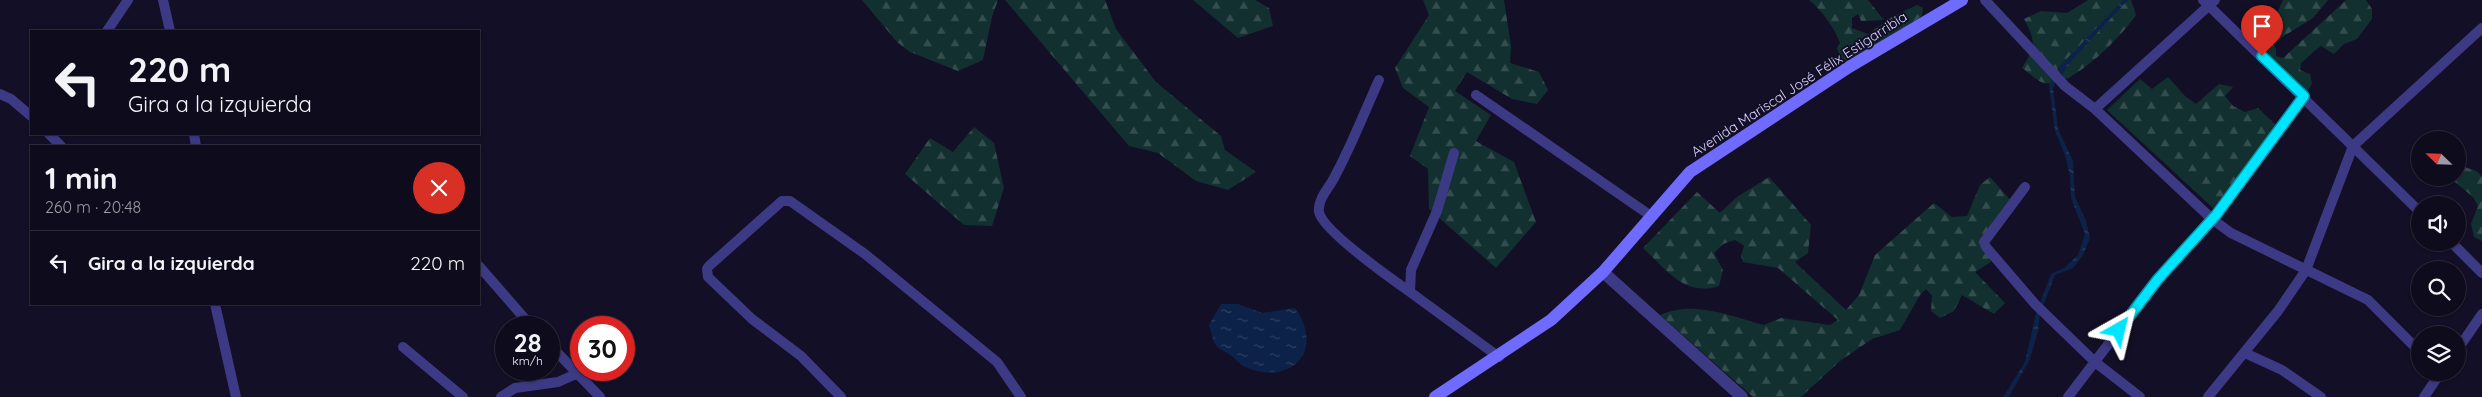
<!DOCTYPE html>
<html lang="es">
<meta charset="utf-8">
<style>
body{margin:0;font-family:Quicksand,sans-serif;background:#1c1929;color:#f1f3f6;height:100vh;display:flex;flex-direction:column;font-size:19px;white-space:nowrap}
*{box-sizing:border-box;margin:0}
p{font-size:16px;color:#9b9ba3}
.icon{flex:none;width:28px;height:28px;fill:none;stroke:currentColor;stroke-width:2;stroke-linecap:round;stroke-linejoin:round}
.map{position:relative;flex:1;overflow:hidden}
.side{position:absolute;left:30px;top:145px;width:450px;height:160px;display:flex;flex-direction:column;background:#0e0b1c;border-radius:0px;box-shadow:0 1px 4px #0004,0 0 0 1px #2e2b3b}
.side>*{flex:none}
.hud{position:absolute;left:30px;top:30px;width:450px;height:105px;border-radius:0px;box-shadow:0 1px 4px #0004,0 0 0 1px #2e2b3b;background:#0e0b1c;color:#f1f3f6;overflow:hidden}
.needle{width:32px;rotate:293deg}
.tools{position:absolute;left:2411px;top:131px;display:grid;gap:10px}
.tools a{display:grid;place-items:center;width:55px;height:55px;border-radius:50%;background:#0e0b1c;box-shadow:0 1px 4px #0004,0 0 0 1px #2e2b3b;font-size:25px}
.speed{position:absolute;left:495px;top:316px;display:flex;gap:10px;font-size:25px;font-weight:700;text-align:center}
.speed>*{display:grid;place-content:center;width:65px;height:65px;border-radius:50%;background:#0e0b1c;box-shadow:0 1px 4px #0004,0 0 0 1px #2e2b3b;line-height:1}
.speed small{font-size:12px;font-weight:400}
.speed .limit{border:8px solid #d22;background:#fff;color:#111}
.pin{position:absolute;display:grid;place-items:center;width:42px;height:42px;color:#fff;margin:-51px -21px;border-radius:50% 50% 50% 0;rotate:-45deg;box-shadow:0 0 5px #0007}
.pin .icon{rotate:45deg}
.me{position:absolute;width:55px;margin:-28px;rotate:37deg;stroke-linejoin:round;filter:drop-shadow(0 0 4px #0008)}
.turn{display:flex;align-items:center;gap:18px;height:105px;padding:0 15px;font-size:22px}
.turn .icon{width:65px;height:65px;stroke-width:2.5}
.turn b{display:block;font-size:35px;line-height:42px}
.round{display:grid;place-items:center;flex:none;width:52px;height:52px;border-radius:26px;background:#1c1929}
.headline{display:flex;align-items:center;justify-content:space-between;height:85px;padding:0 15px}
h1{font-size:30px;font-weight:800;line-height:38px}
ul{padding:0;list-style:none}
li{display:flex;align-items:center;gap:15px;height:65px;padding:0 15px;border-top:1px solid #2e2b3b}
li div{flex:1}
li b{display:block;font-size:19px}
li em{font-style:normal}
.map>svg:first-child{display:block}
.forest{fill:url(#forest-firs)}
.water{fill:url(#water-ripples)}
.lines{fill:none;stroke-linecap:round;stroke-linejoin:round}
.minor{stroke:#3d3a85;stroke-width:10}
.tertiary{stroke:#3d3a85;stroke-width:12}
.secondary{stroke:#6f6bff;stroke-width:12}
.route-casing{stroke:#0095a6;stroke-width:12}
.route{stroke:#00e5ff;stroke-width:9}
.labels{text-anchor:middle;stroke-width:4;stroke-linejoin:round;paint-order:stroke}
.street-label{font-size:14px;fill:#d9d4ff;stroke:#130f26}
</style>
<div class="map">
<svg width="2482" height="397" viewBox="0 0 2482 397">
<defs>
<pattern id="forest-firs" width="22" height="20" patternUnits="userSpaceOnUse" patternTransform="scale(1.25)"><rect width="22" height="20" fill="#12302f"/><path d="M5 1l3.5 6h-7zM16 11l3.5 6h-7z" fill="#344d4e"/></pattern>
<pattern id="water-ripples" width="26" height="14" patternUnits="userSpaceOnUse" patternTransform="scale(1.25)"><rect width="26" height="14" fill="#0c2248"/><path d="M2 4q2-2 4 0t4 0M15 11q2-2 4 0t4 0" fill="none" stroke="#2f4163"/></pattern>
</defs>
<rect width="100%" height="100%" fill="#130f26"/>
<!-- forest -->
<path class="forest" d="M 862,0 L 998,0 L 992,17 L 983,60 L 958,71 L 910,52 L 897,42 Z
M 1005,0 L 1105,0 L 1116,29 L 1156,82 L 1221,136 L 1225,150 L 1256,172 L 1228,190 L 1196,181 L 1158,153 L 1129,146 Z
M 1193,0 L 1255,0 L 1269,8 L 1273,26 L 1238,38 Z
M 1423,0 L 1504,0 L 1511,46 L 1510,63 L 1539,72 L 1548,90 L 1537,104 L 1512,99 L 1467,72 L 1455,91 L 1491,115 L 1476,141 L 1514,162 L 1536,222 L 1496,268 L 1429,209 L 1428,169 L 1410,156 L 1429,107 L 1403,88 L 1395,68 L 1429,15 Z
M 1809,0 L 1868,0 L 1884,20 L 1861,21 L 1858,14 L 1852,18 L 1852,28 L 1868,34 L 1892,17 L 1917,5 L 1923,8 L 1922,16 L 1894,37 L 1850,61 L 1841,59 L 1837,48 L 1840,43 C 1834,27 1822,11 1809,0 Z
M 2088,0 L 2131,0 L 2136,15 C 2122,36 2068,93 2041,82 C 2035,79 2028,72 2022,68 C 2036,46 2036,42 2024,19 L 2041,11 L 2067,13 Z
M 2283,0 L 2328,0 L 2313,18 L 2276,41 L 2265,32 L 2267,19 L 2277,13 Z
M 2346,0 L 2366,0 L 2372,9 L 2372,19 L 2357,39 L 2344,44 L 2334,54 L 2321,46 C 2314,50 2308,58 2301,63 L 2300,70 L 2310,74 L 2312,83 L 2307,93 L 2299,95 L 2258,54 L 2263,45 L 2273,44 L 2276,49 L 2276,56 L 2283,58 Z
M 2168,77 L 2185,96 L 2196,104 L 2219,84 L 2233,87 L 2225,96 L 2233,106 L 2245,112 L 2258,108 L 2277,126 L 2213,208 L 2107,110 L 2140,79 L 2152,89 Z
M 974,127 L 994,143 L 1004,188 L 992,226 L 964,225 L 905,174 L 930,138 L 953,152 Z
M 2459,165 L 2476,171 L 2482,176 L 2482,241 L 2474,237 L 2471,224 L 2478,206 L 2473,197 L 2450,178 L 2458,178 Z
M 1769,177 L 1811,225 L 1808,253 L 1795,262 L 1846,310 L 1859,295 L 1875,255 L 1934,203 L 1952,217 L 1967,216 L 1980,185 L 1990,177 L 2014,204 L 1987,244 L 1991,262 L 1975,272 L 2005,303 L 1994,314 L 1962,295 L 1954,311 L 1940,318 L 1931,311 L 1932,296 L 1926,289 L 1920,295 L 1900,330 L 1872,339 L 1840,361 L 1801,397 L 1753,397 L 1660,315 C 1695,300 1729,316 1764,325 L 1781,318 L 1830,325 L 1838,320 L 1778,268 L 1743,262 L 1741,256 L 1744,246 L 1735,240 L 1723,244 L 1714,253 L 1723,270 L 1719,286 C 1684,297 1667,270 1643,248 L 1697,192 L 1720,213 L 1737,197 Z"/>
<!-- water -->
<path class="water" d="M 2123,0 L 2128,0 L 2072,60 L 2062,75 L 2057,69 Z
M 2051,80 L 2055,84 L 2053,88 L 2058,129 L 2073,161 L 2075,197 L 2086,221 L 2090,238 L 2083,255 L 2073,268 L 2055,275 L 2043,306 L 2040,303 L 2051,274 L 2064,268 L 2078,255 L 2085,234 L 2071,198 L 2070,176 L 2065,155 L 2055,131 L 2049,86 Z
M 1221,304 L 1238,304 L 1262,313 L 1295,308 C 1326,351 1290,387 1245,367 C 1240,365 1235,358 1230,355 C 1227,352 1220,350 1217,347 C 1213,342 1211,331 1209,325 Z
M 2037,309 L 2040,312 L 2038,331 L 2030,359 L 2009,397 L 2003,397 L 2025,362 Z"/>
<g class="lines">
<!-- minor -->
<path class="minor" d="M 163,0 L 170,31
M 1985,0 L 2065,86 L 2095,109 L 2212,219 L 2231,233 L 2368,300 L 2420,352
M 2203,0 L 2420,212
M 107,31 L 128,0
M 1379,80 C 1364,113 1351,147 1334,178 C 1329,188 1317,200 1319,212 C 1322,230 1393,280 1410,292
M 0,94 L 11,99 L 31,116
M 1476,95 L 1651,216
M 2095,109 L 2215,0
M 49,134 L 61,146
M 194,134 L 196,146
M 1454,153 L 1437,211 L 1411,270 L 1410,292 L 1499,357
M 2025,187 L 1984,242 L 1986,247 L 2035,304 L 2095,362 L 2140,397
M 2451,242 L 2482,273
M 479,266 L 533,328
M 215,304 L 236,397
M 549,344 L 600,397
M 403,347 L 463,397
M 2458,349 L 2482,314
M 2245,353 L 2282,370 L 2321,397
M 501,397 L 515,388 L 558,382 L 576,374
M 841,397 L 801,356 L 752,319 L 708,277 L 707,269 L 709,266 L 782,201 L 790,201 L 865,254 L 997,362 L 1021,397
M 2068,397 L 2158,279 L 2216,215 L 2304,96
M 2208,397 L 2278,311 L 2306,270 L 2353,146 L 2482,28
M 2424,397 L 2441,372"/>
<!-- tertiary -->
<path class="tertiary" d="M 1603,272 L 1742,397"/>
<!-- secondary -->
<path class="secondary" d="M 1435,397 L 1551,320 L 1603,272 L 1690,172 L 1849,67 L 1962,0"/>
</g>
<g class="lines">
<!-- route casing -->
<g class="route-casing">
<path id="route" d="M 2119,330 L 2158,279 L 2216,215 L 2304,96 L 2262,56"/>
</g>
<!-- route -->
<use href="#route" class="route"/>
</g>
<g class="labels">
<!-- street labels -->
<g class="street-label">
<text transform="translate(1799 84) rotate(-33)" y="5">Avenida Mariscal José Félix Estigarribia</text>
</g>
</g>
</svg>
<div class="tools">
<a><svg class="needle" viewBox="-14 -14 28 28"><path d="M0-13l5 13h-10z" fill="#e53935"/><path d="M0 13l5-13h-10z" fill="#9b9ba3"/></svg></a>
<a><svg class="icon" aria-label="sound" viewBox="0 0 24 24"><path d="M4 9h4l5-4v14l-5-4H4zM17 9q2 3 0 6"/></svg></a>
<a><svg class="icon" aria-label="search" viewBox="0 0 24 24"><circle cx="10" cy="10" r="6"/><path d="M15 15l6 6"/></svg></a>
<a><svg class="icon" aria-label="layers" viewBox="0 0 24 24"><path d="M12 4l9 5-9 5-9-5zM3 14l9 5 9-5"/></svg></a>
</div>
<div class="speed"><div>28<small>km/h</small></div><div class="limit">30</div></div>
<div class="pin" style="left:2262px;top:56px;background:#d93025"><svg class="icon" aria-label="arrive" viewBox="0 0 24 24"><path d="M6 21V4h12l-3 4 3 4H6"/></svg></div>
<svg class="me" style="left:2119px;top:330px" viewBox="-20 -20 40 40"><path d="M0-17L14 15 0 8-14 15z" fill="#00e5ff" stroke="#fff" stroke-width="4"/></svg>
<div class="hud">
<div class="turn"><svg class="icon" aria-label="left" viewBox="0 0 24 24"><path d="M17 20v-9H6M10 6l-5 5 5 5"/></svg><div><b>220 m</b>Gira a la izquierda</div></div>
</div>
<section class="side">
<div class="headline"><div><h1>1 min</h1><p>260 m · 20:48</p></div><a class="round" style="background:#d93025;color:#fff"><svg class="icon" aria-label="close" viewBox="0 0 24 24"><path d="M6 6l12 12M18 6L6 18"/></svg></a></div>
<ul>
<li><svg class="icon" aria-label="left" viewBox="0 0 24 24"><path d="M17 20v-9H6M10 6l-5 5 5 5"/></svg><div><b>Gira a la izquierda</b></div><em>220 m</em></li>
</ul>
</section>
</div>
